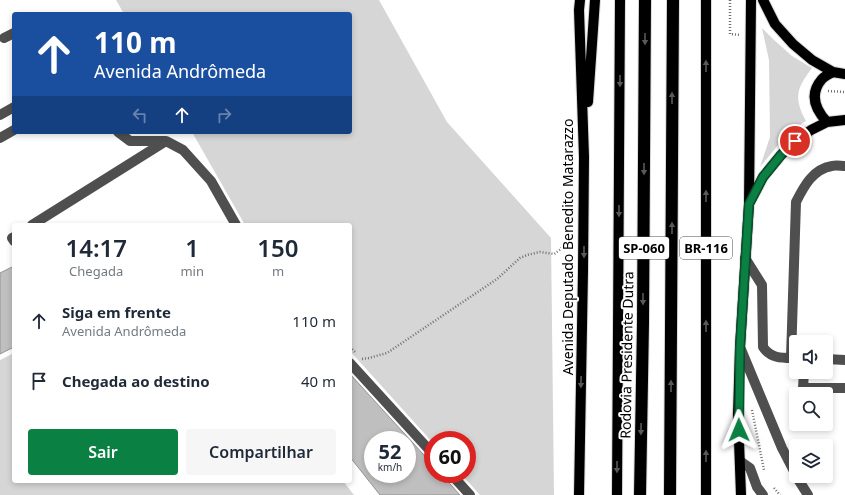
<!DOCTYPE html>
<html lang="pt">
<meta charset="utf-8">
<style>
body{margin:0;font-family:"Noto Sans",sans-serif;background:#f6f6f7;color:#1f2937;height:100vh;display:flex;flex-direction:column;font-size:15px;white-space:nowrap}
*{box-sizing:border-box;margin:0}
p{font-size:13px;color:#747a83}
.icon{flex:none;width:22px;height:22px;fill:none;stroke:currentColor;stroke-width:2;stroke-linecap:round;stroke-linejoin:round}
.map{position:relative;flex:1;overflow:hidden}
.details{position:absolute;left:12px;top:223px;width:340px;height:260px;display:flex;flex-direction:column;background:#fff;border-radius:4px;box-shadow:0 2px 6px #0003}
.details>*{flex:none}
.hud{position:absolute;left:12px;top:12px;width:340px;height:122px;border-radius:4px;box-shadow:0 2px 6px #0003;background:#1a4fa0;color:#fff;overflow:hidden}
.fabs{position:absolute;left:789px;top:335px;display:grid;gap:8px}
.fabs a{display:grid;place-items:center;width:44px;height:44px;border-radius:4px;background:#fff;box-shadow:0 2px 6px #0003;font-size:20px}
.speed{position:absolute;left:364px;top:431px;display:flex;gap:8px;font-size:20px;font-weight:700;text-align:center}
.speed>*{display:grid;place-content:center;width:52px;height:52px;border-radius:50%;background:#fff;box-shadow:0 2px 6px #0003;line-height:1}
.speed small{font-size:10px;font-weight:400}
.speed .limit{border:6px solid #d22;background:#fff;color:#111}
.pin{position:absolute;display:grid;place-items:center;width:34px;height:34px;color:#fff;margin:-17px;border:2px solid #fff;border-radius:50%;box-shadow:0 1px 4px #0007}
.me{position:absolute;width:44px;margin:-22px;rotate:359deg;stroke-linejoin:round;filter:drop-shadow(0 0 3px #0008)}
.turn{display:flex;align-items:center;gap:14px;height:84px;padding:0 16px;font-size:18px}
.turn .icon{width:52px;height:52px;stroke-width:2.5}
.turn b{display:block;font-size:28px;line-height:34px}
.lanes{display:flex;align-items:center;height:38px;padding:0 16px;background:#0003;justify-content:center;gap:20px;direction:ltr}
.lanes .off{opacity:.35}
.eta{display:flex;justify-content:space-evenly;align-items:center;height:68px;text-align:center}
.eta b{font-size:24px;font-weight:600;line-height:28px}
.primary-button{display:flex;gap:8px;margin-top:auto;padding:8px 16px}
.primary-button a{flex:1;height:46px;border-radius:4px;background:#0b8043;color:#fff;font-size:16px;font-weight:600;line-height:46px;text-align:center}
.primary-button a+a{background:#f6f6f7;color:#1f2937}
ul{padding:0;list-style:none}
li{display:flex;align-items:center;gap:12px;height:60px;padding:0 16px}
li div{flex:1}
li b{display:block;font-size:15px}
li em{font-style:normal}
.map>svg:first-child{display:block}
.green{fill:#d6d6d6}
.building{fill:#bfbfbf;stroke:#939393;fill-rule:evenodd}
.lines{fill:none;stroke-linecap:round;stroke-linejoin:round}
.major-casing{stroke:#dbdbdb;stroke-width:12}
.highway-casing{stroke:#dbdbdb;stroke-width:14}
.path{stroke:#717171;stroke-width:2.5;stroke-dasharray:1 2;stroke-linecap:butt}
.minor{stroke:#4f4f4f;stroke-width:10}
.major{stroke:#000;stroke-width:10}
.highway{stroke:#000;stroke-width:12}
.oneway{fill:#595959}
.route-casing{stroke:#07532c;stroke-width:10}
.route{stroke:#0b8043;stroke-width:7}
.labels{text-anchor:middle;stroke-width:4;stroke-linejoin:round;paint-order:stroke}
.shield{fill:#fff;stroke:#4c4c4c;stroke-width:1}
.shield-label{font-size:13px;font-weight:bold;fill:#000}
.street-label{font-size:14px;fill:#000;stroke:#fff}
</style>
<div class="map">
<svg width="845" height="495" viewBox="0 0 845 495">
<rect width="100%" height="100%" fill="#fff"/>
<!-- green -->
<path class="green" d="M 116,0 L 379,0 L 447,122 L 551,238 L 554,495 L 480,495 L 461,474 L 467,474 L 467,440 L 433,440 L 433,443 L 350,351 L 350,225 L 245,225 L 192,132 L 350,132 L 350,14 L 124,14 Z
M 762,28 L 773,39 L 792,56 L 812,68 C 797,88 793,97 806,121 L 790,131 L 779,144 L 760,167 L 770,137 L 769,60 Z
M 14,353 L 14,481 L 343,481 L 354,495 L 0,495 L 0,360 Z"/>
<!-- building -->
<path class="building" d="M 14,266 L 14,347 L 0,354 L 0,273 Z
M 350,374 L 433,465 L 433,474 L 441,474 L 460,495 L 380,495 L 350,457 ZM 373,440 L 407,440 L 407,474 L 373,474 Z"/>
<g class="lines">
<!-- major casing -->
<g class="major-casing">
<path id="major" d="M 763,0 L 775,24 L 793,44 L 812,60 L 833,72 L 845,74
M 588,102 L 595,0
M 827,122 C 815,109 809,94 822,79 C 825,76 829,74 833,72
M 750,202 L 763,177 L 781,155 L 795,141 L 811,130 L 827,122 L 845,120
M 579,495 L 583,271 L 584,157 L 579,10 L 580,0
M 617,495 L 620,0
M 706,495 L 706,0
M 741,495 L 738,414 L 740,347 L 749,204 L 751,0"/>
</g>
<!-- highway casing -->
<g class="highway-casing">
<path id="highway" d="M 640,495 L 643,323 L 645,0
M 670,495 L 673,0"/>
</g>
<!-- path -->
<path class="path" d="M 730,0 L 730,34 L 741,35
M 828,91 L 845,92
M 350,347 L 355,352
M 362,359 L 369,358 L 387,353 L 497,279 L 520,258 L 527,255 L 540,252 L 554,254 L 561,249 L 572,228
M 752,410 L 764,470
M 774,488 L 780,495"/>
<!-- minor -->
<path class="minor" d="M 4,38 L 14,33
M 0,115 L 14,107
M 118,132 L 130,141 L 166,141 L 183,150 L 211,181 L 236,225
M 0,138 L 14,130
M 32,225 L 166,141
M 14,237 L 12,238 L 14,241
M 745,258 L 762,285 L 763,347 C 771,359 783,358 796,358
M 740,347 L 782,448 L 796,475
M 791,358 L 796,202 C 804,186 813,169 832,166 C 836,165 841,166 845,166
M 826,359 L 845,360
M 350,363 L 433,454
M 804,372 L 803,388 L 845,388
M 740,461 L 750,468 L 757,487 L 763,495
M 451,474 L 470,495
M 796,476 L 808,495"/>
<!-- major -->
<use href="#major" class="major"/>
<!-- highway -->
<use href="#highway" class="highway"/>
</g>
<!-- one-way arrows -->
<defs><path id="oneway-solid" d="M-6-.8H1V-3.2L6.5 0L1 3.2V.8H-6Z"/></defs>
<g class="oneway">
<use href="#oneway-solid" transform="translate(645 39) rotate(90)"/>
<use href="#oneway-solid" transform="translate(706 66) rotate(-90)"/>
<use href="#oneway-solid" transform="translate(620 81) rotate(90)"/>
<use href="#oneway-solid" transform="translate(672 98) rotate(-90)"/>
<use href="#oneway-solid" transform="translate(644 169) rotate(90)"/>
<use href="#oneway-solid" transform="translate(706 196) rotate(-90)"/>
<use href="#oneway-solid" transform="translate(619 211) rotate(90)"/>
<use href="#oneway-solid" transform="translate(672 228) rotate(-90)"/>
<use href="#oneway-solid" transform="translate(584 252) rotate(90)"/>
<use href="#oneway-solid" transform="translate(643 299) rotate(90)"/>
<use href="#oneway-solid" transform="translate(706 326) rotate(-90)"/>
<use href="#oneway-solid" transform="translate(581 382) rotate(91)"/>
<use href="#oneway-solid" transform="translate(671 386) rotate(-90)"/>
<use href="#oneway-solid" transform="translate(641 429) rotate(91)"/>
<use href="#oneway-solid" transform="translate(706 456) rotate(-90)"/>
<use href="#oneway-solid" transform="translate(617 467) rotate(90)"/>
</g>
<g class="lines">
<!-- route casing -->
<g class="route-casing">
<path id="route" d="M 739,430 L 740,347 L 749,204 L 763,177 L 781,155 L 795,141"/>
</g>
<!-- route -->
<use href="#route" class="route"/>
</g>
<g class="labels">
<!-- shield labels -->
<g class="shield">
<rect x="619" y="237" width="50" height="22" rx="3"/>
<rect x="680" y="237" width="52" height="22" rx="3"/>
</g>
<g class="shield-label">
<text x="644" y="253">SP-060</text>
<text x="706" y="253">BR-116</text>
</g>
<!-- street labels -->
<g class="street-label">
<text transform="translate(568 247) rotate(-90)" y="5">Avenida Deputado Benedito Matarazzo</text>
<text transform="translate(627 355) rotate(-89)" y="5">Rodovia Presidente Dutra</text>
</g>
</g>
</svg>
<div class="fabs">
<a><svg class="icon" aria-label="sound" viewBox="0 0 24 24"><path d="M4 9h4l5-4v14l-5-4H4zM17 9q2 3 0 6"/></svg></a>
<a><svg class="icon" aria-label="search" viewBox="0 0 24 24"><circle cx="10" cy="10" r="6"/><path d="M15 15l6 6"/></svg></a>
<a><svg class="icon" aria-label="layers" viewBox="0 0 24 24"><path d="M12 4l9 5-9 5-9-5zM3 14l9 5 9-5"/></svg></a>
</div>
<div class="speed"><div>52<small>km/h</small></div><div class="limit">60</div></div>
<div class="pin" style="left:795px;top:141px;background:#d93025"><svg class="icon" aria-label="arrive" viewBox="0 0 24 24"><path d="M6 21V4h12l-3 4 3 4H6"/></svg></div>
<svg class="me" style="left:739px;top:430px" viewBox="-20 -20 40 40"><path d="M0-17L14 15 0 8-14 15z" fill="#0b8043" stroke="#fff" stroke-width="4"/></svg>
<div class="hud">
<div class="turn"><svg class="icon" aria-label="ahead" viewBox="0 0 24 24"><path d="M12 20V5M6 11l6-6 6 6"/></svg><div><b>110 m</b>Avenida Andrômeda</div></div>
<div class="lanes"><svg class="icon off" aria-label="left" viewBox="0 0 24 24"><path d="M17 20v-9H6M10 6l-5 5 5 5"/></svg><svg class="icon" aria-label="ahead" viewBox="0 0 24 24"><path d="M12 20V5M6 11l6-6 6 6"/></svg><svg class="icon off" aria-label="right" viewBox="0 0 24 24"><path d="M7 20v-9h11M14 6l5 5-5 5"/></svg></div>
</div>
<section class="details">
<div class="eta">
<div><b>14:17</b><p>Chegada</p></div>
<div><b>1</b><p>min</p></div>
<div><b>150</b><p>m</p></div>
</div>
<ul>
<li><svg class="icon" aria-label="ahead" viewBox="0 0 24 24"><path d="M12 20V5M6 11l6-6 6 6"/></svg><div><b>Siga em frente</b><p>Avenida Andrômeda</p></div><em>110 m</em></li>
<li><svg class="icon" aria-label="arrive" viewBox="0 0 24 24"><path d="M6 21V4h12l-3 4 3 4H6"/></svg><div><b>Chegada ao destino</b></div><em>40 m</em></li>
</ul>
<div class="primary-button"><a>Sair</a><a>Compartilhar</a></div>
</section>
</div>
